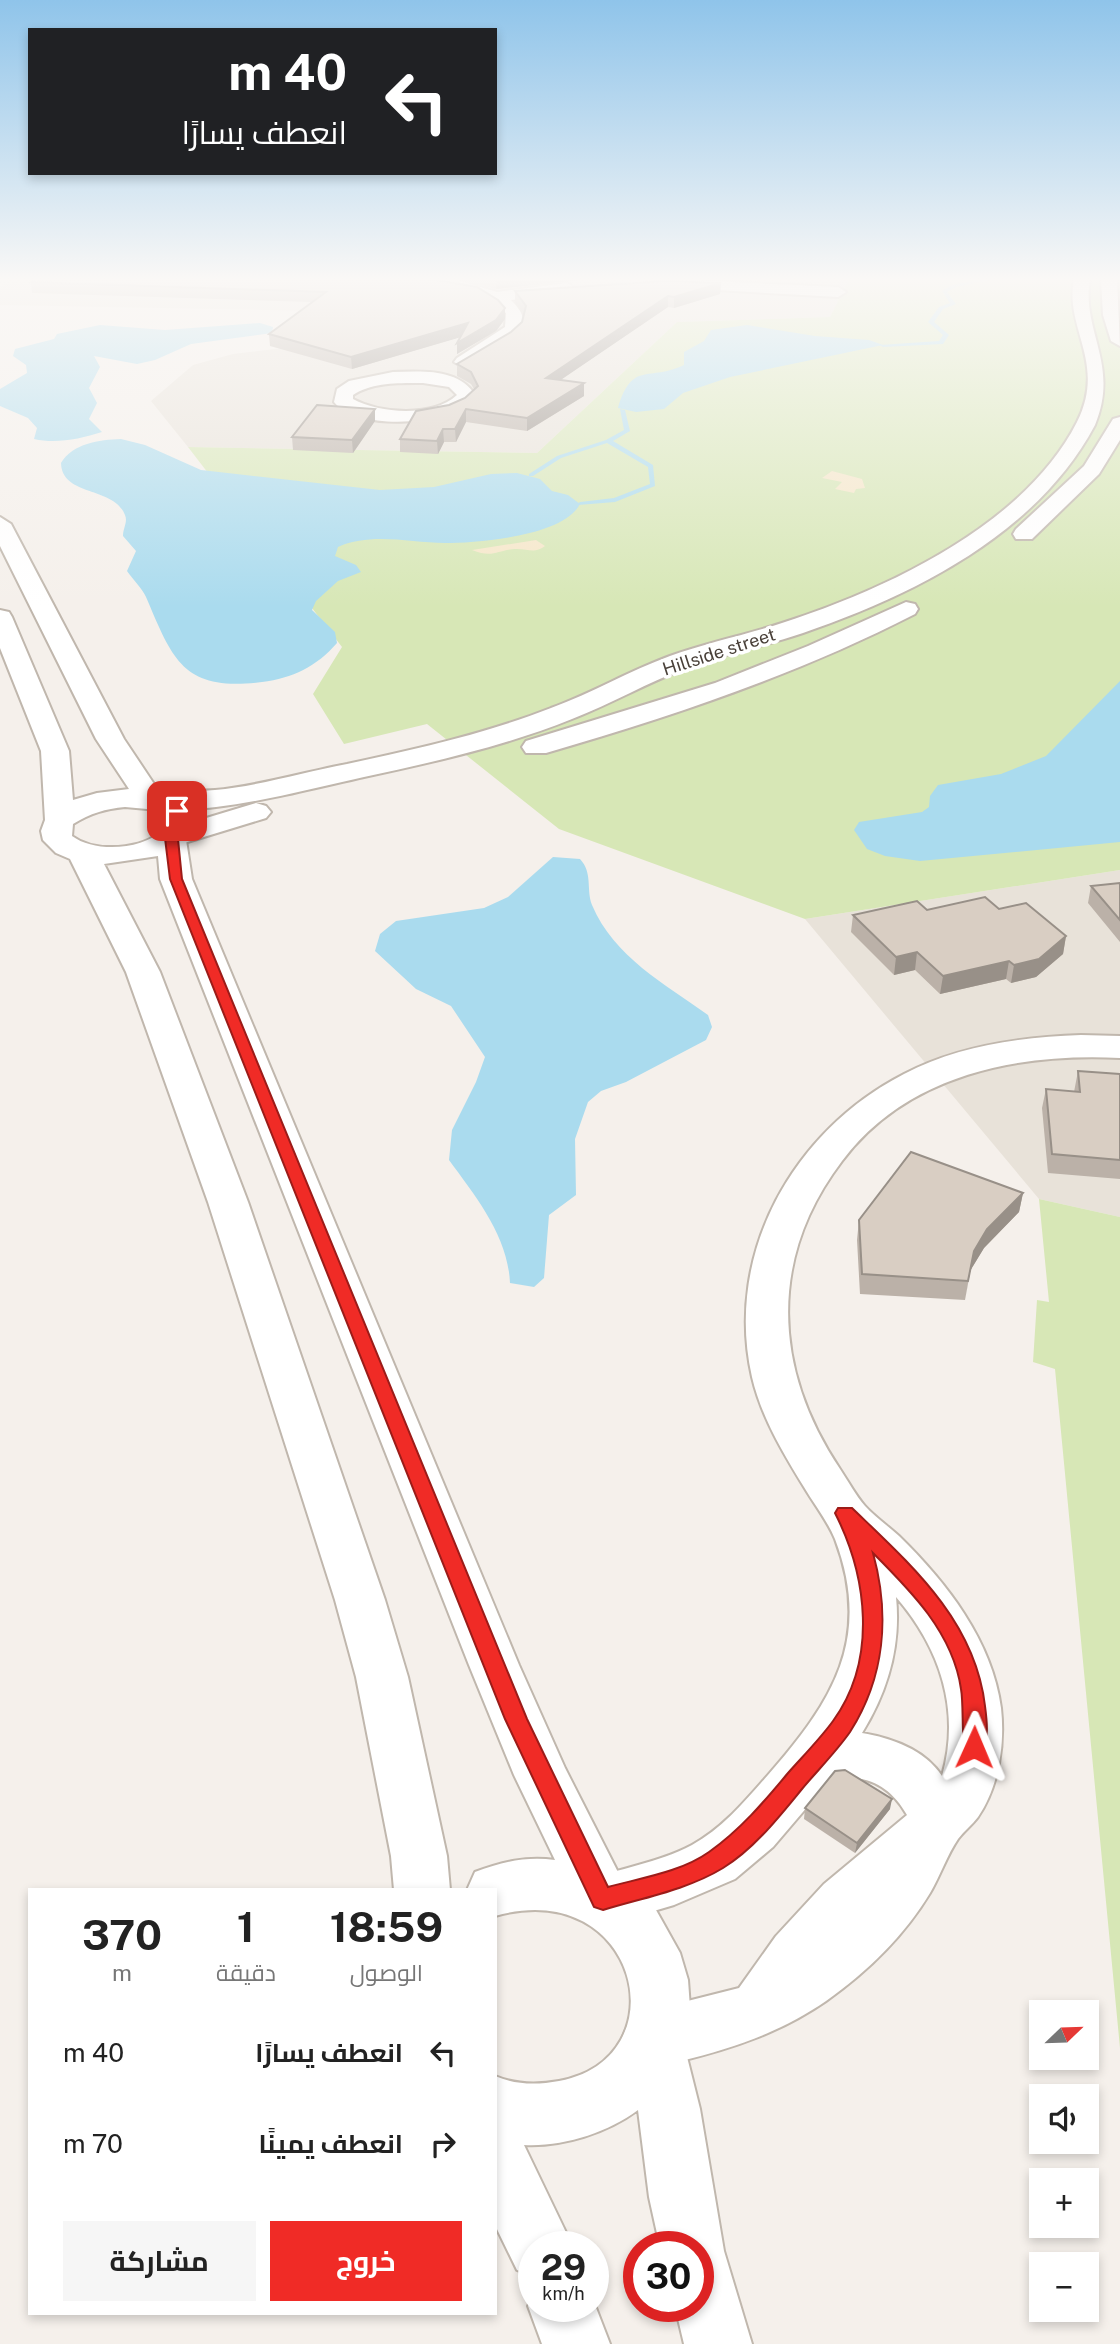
<!DOCTYPE html>
<html lang="ar">
<meta charset="utf-8">
<style>
body{margin:0;font-family:"Public Sans",Cairo,sans-serif;background:#f6f6f6;color:#222;direction:rtl;height:100vh;display:flex;flex-direction:column;font-size:26px;white-space:nowrap}
*{box-sizing:border-box;margin:0}
p{font-size:23px;color:#767676}
.icon{flex:none;width:38px;height:38px;fill:none;stroke:currentColor;stroke-width:2;stroke-linecap:round;stroke-linejoin:round}
.map{position:relative;flex:1;overflow:hidden;direction:ltr}
.sheet{position:absolute;left:28px;top:1888px;width:469px;height:427px;display:flex;flex-direction:column;background:#fff;border-radius:0px;box-shadow:0 4px 10px #0003;direction:rtl}
.sheet>*{flex:none}
.top-card{position:absolute;left:28px;top:28px;width:469px;height:147px;border-radius:0px;box-shadow:0 4px 10px #0003;direction:rtl;background:#202124;color:#fff;overflow:hidden}
.needle{width:46px;rotate:67deg}
.tools{position:absolute;left:1029px;top:2000px;display:grid;gap:14px}
.tools a{display:grid;place-items:center;width:70px;height:70px;border-radius:0px;background:#fff;box-shadow:0 4px 10px #0003;font-size:35px}
.speed{position:absolute;left:518px;top:2231px;display:flex;gap:14px;font-size:35px;font-weight:700;text-align:center}
.speed>*{display:grid;place-content:center;width:91px;height:91px;border-radius:50%;background:#fff;box-shadow:0 4px 10px #0003;line-height:1}
.speed small{font-size:18px;font-weight:400}
.speed .limit{border:10px solid #d22;background:#fff;color:#111}
.pin{position:absolute;display:grid;place-items:center;width:60px;height:60px;color:#fff;margin:-30px;border-radius:14px;box-shadow:0 4px 10px #0006}
.me{position:absolute;width:77px;margin:-38px;rotate:1deg;stroke-linejoin:round;filter:drop-shadow(0 0 5px #0008)}
.turn{display:flex;align-items:center;gap:24px;height:147px;padding:0 35px;font-size:32px}
.turn .icon{width:91px;height:91px;stroke-width:2.5}
.turn b{display:block;font-size:49px;line-height:60px}
.eta{display:flex;justify-content:space-evenly;align-items:center;height:119px;text-align:center}
.eta b{font-size:42px;font-weight:700;line-height:49px}
.button{display:flex;gap:14px;margin-top:auto;padding:14px 35px}
.button a{flex:1;height:80px;border-radius:0px;background:#f02b26;color:#fff;font-size:28px;font-weight:700;line-height:80px;text-align:center}
.button a+a{background:#f6f6f6;color:#222}
ul{padding:0;list-style:none}
li{display:flex;align-items:center;gap:21px;height:91px;padding:0 35px}
li div{flex:1}
li b{display:block;font-size:26px}
li em{font-style:normal}
.map>svg:first-child{display:block}
.residential{fill:#e8e2d9}
.green{fill:#d7e7b6}
.sand{fill:#f6e7c9}
.water{fill:#aadbee}
.lines{fill:none;stroke-linecap:round;stroke-linejoin:round}
.stream{fill:#aadbee;fill-rule:evenodd}
.minor-casing{stroke:#c0b7ad;stroke-width:4}
.tertiary-casing{stroke:#c0b7ad;stroke-width:4}
.minor{fill:#fff;fill-rule:evenodd}
.tertiary{fill:#fff;fill-rule:evenodd}
.wall{fill:#bbb1a8}
.shaded-wall{fill:#989088}
.building{fill:#d9cec3;stroke:#989088;stroke-width:2}
.route{fill:#f02b26;stroke:#9c1c19;stroke-width:2}
.labels{text-anchor:middle;stroke-width:7;stroke-linejoin:round;paint-order:stroke}
.far-street-label{font-size:18px;fill:#494039;stroke:#fff}
</style>
<div class="map">
<svg width="1120" height="2344" viewBox="0 0 1120 2344">
<rect width="100%" height="100%" fill="#f5f0eb"/>
<!-- residential -->
<path class="residential" d="M 10,279 L 849,279 L 830,317 L 677,322 L 537,453 L 188,447 L 151,401 L 193,365 L 233,354 L 308,345 L 320,311 L 0,305 L 0,289 Z
M 1120,870 L 1120,1217 L 1039,1199 L 805,919 Z"/>
<!-- green -->
<path class="green" d="M 849,279 L 1120,279 L 1120,870 L 805,919 L 559,829 L 427,724 L 344,744 L 313,694 L 342,647 L 188,447 L 537,453 L 677,322 L 830,317 Z
M 1039,1199 L 1120,1217 L 1120,2048 L 1055,1369 L 1033,1362 L 1037,1300 L 1049,1302 Z"/>
<!-- sand -->
<path class="sand" d="M 832,471 L 862,479 L 865,488 L 856,489 L 854,493 L 835,489 L 842,482 L 822,478 Z
M 536,540 L 545,546 C 534,554 529,549 517,549 C 498,549 494,559 472,550 Z"/>
<!-- water -->
<path class="water" d="M 260,323 L 273,327 L 272,333 L 191,344 L 155,360 L 137,364 L 94,356 L 100,367 L 89,388 L 97,403 L 89,419 L 102,432 C 80,439 56,444 34,439 L 37,428 L 28,418 L 0,406 L 0,389 L 27,373 L 26,365 L 13,356 L 15,349 L 54,339 L 57,334 L 100,325 L 165,330 Z
M 747,325 L 815,336 L 869,340 L 883,345 L 730,377 L 683,393 L 664,409 L 636,412 L 618,408 C 632,360 649,382 684,365 L 684,352 L 704,341 L 711,330 Z
M 121,439 L 145,445 L 201,470 L 380,490 L 434,487 L 491,474 L 517,473 L 540,479 L 552,491 L 568,495 L 580,504 C 564,536 478,543 445,543 C 410,543 372,532 338,547 L 335,556 L 356,565 L 361,572 L 338,581 L 316,601 L 312,610 L 335,632 L 337,643 C 316,667 293,678 262,682 C 183,692 173,660 146,597 C 142,588 133,580 127,571 L 136,551 L 123,536 C 123,528 128,522 125,515 C 114,486 62,497 61,463 C 73,443 99,440 121,439 Z
M 1120,681 L 1120,842 L 920,861 L 885,856 L 867,849 L 854,830 L 859,822 L 922,812 L 929,807 L 930,796 L 938,785 L 1001,774 L 1046,756 Z
M 553,857 L 580,859 C 593,873 586,889 592,905 C 614,957 665,984 708,1015 L 712,1027 L 706,1040 L 626,1082 L 601,1091 L 588,1102 L 575,1139 L 576,1195 L 549,1215 L 544,1278 L 534,1287 L 510,1283 C 508,1236 476,1197 449,1160 L 452,1130 L 476,1082 L 485,1057 L 451,1006 L 416,989 L 375,951 L 380,934 L 396,921 L 484,908 L 508,897 Z"/>
<g class="lines">
<!-- stream -->
<path class="stream" d="M 983,279 L 994,279 L 956,287 L 947,292 L 956,304 L 943,309 L 934,322 L 949,335 L 943,344 L 883,347 L 880,345 L 939,341 L 943,335 L 928,322 L 939,307 L 950,303 L 942,291 L 952,285 Z
M 620,409 L 625,410 L 630,431 L 613,441 L 653,465 L 655,486 L 615,502 L 578,505 L 577,504 L 580,502 L 614,498 L 650,484 L 648,467 L 607,443 L 561,458 L 533,476 L 529,476 L 529,474 L 557,456 L 606,440 L 624,430 Z"/>
<!-- minor casing -->
<g class="minor-casing">
<path id="minor" d="M 405,279 L 454,279 L 497,292 L 567,283 L 575,288 L 567,293 L 511,300 C 538,326 514,336 492,351 C 483,357 474,365 463,367 L 454,362 L 457,358 L 505,327 L 506,313 L 475,294 L 413,284 Z
M 669,279 L 838,287 L 846,292 L 838,297 L 663,287 L 663,281 Z
M 1074,279 L 1090,279 C 1081,331 1120,364 1095,425 C 1037,534 914,595 803,633 C 765,646 725,653 687,668 C 648,682 611,704 572,719 C 505,746 434,762 364,777 C 315,788 265,801 216,807 C 195,810 172,808 150,808 L 140,805 L 135,799 L 140,793 L 150,790 C 171,790 194,792 215,790 C 259,786 304,772 347,764 C 416,749 485,734 551,708 C 592,693 629,671 670,656 C 706,643 745,635 782,623 C 887,589 1025,525 1077,422 C 1107,362 1064,329 1074,279 Z
M 1101,279 L 1117,279 L 1120,346 L 1111,341 L 1103,315 Z
M 393,372 C 423,371 459,368 476,396 C 455,426 358,432 334,402 L 337,389 L 349,381 ZM 423,383 L 449,387 L 457,395 C 433,417 381,414 353,399 L 353,395 C 372,382 400,383 423,383 Z
M 1120,417 L 1120,440 L 1099,474 L 1032,539 L 1016,539 L 1013,534 L 1016,529 L 1084,466 L 1113,419 Z
M 906,602 L 915,604 L 918,609 L 915,614 C 796,675 673,716 546,753 L 526,753 L 522,747 L 526,741 L 715,683 L 808,646 Z
M 256,803 L 266,806 L 271,812 L 266,818 L 171,847 L 160,844 L 156,838 L 160,832 Z
M 1081,1035 L 1120,1036 L 1120,1058 C 1018,1053 907,1074 842,1161 C 768,1258 773,1369 840,1469 C 848,1481 856,1496 865,1506 C 874,1516 888,1526 899,1536 C 946,1582 992,1640 1001,1708 C 1005,1744 999,1786 978,1817 C 972,1825 964,1831 958,1839 C 947,1855 940,1876 930,1893 C 904,1936 867,1972 826,2001 C 781,2032 734,2048 681,2061 C 673,2063 660,2069 652,2068 C 645,2068 636,2062 631,2060 L 622,2039 L 631,2018 L 652,2010 L 739,1988 L 776,1936 L 824,1884 L 907,1815 C 890,1785 865,1773 831,1779 L 773,1847 L 735,1879 L 674,1905 L 603,1926 L 583,1918 L 575,1900 L 583,1882 C 619,1868 658,1863 692,1845 C 723,1828 745,1801 768,1775 C 832,1702 873,1639 835,1539 C 827,1520 814,1504 804,1487 C 783,1453 761,1416 752,1377 C 724,1254 793,1131 904,1074 C 957,1046 1021,1037 1081,1035 ZM 896,1597 C 940,1648 961,1710 942,1776 C 925,1750 892,1738 862,1733 C 888,1691 901,1646 896,1597 Z"/>
</g>
<!-- tertiary casing -->
<g class="tertiary-casing">
<path id="tertiary" d="M 0,517 L 11,524 L 124,739 L 160,793 L 178,798 L 187,805 L 195,821 L 186,840 L 192,879 L 519,1665 L 565,1768 L 624,1884 L 656,1910 L 680,1953 L 688,1980 L 690,2008 L 683,2041 L 700,2109 L 724,2251 L 752,2344 L 684,2344 L 675,2306 L 698,2306 L 698,2247 L 660,2247 L 649,2197 L 638,2110 C 607,2133 563,2147 524,2145 L 573,2247 L 534,2247 L 534,2277 L 517,2270 L 495,2225 L 495,2076 C 516,2085 537,2085 559,2081 C 682,2058 638,1875 495,1916 L 495,1890 L 467,1890 L 475,1872 C 502,1862 526,1856 555,1860 L 514,1775 L 469,1665 L 160,879 L 158,856 L 104,864 L 160,972 L 248,1202 L 385,1600 L 408,1677 L 447,1856 L 450,1890 L 394,1890 L 391,1856 L 356,1677 L 335,1600 L 208,1202 L 126,972 L 70,859 L 56,853 L 43,840 L 41,831 L 45,820 L 41,751 L 0,648 L 0,610 L 9,612 L 12,617 L 69,751 L 73,800 L 97,793 L 129,789 L 96,739 L 0,546 ZM 125,807 L 158,810 L 165,821 L 163,830 C 142,850 95,853 72,836 L 73,824 C 91,813 105,809 125,807 Z
M 534,2293 L 534,2306 L 593,2306 L 593,2300 L 610,2344 L 542,2344 L 528,2306 Z"/>
</g>
<!-- minor -->
<use href="#minor" class="minor"/>
<!-- tertiary -->
<use href="#tertiary" class="tertiary"/>
</g>
<!-- wall -->
<path class="wall" d="M 430,279 L 505,308 L 505,319 L 496,331 L 457,354 L 457,343 L 460,337 L 352,369 L 270,346 L 269,334 L 312,302 L 32,293 L 31,282 Z
M 459,279 L 621,279 L 579,280 L 496,289 Z
M 721,283 L 720,294 L 674,308 L 668,307 L 560,380 L 584,383 L 584,396 L 527,431 L 466,422 L 456,442 L 444,442 L 438,454 L 400,452 L 400,439 L 449,405 L 465,398 L 474,389 L 471,384 L 457,376 L 457,364 L 511,332 L 522,322 L 524,314 L 515,302 L 515,291 Z
M 375,421 L 353,453 L 293,450 L 292,437 Z
M 1120,883 L 1120,942 L 1088,903 L 1091,886 Z
M 999,909 L 1066,936 L 1063,954 L 1036,977 L 1011,983 L 1006,979 L 940,994 L 915,970 L 894,975 L 851,932 L 853,915 L 927,910 Z
M 1078,1071 L 1120,1074 L 1120,1179 L 1048,1173 L 1042,1108 L 1046,1089 L 1074,1092 Z
M 1023,1193 L 1019,1212 L 984,1248 L 970,1271 L 965,1300 L 860,1294 L 857,1240 L 859,1220 Z
M 805,1808 L 890,1809 L 855,1853 L 804,1819 Z"/>
<!-- shaded-wall -->
<path class="shaded-wall" d="M 496,279 L 579,279 L 579,280 L 496,289 Z
M 721,283 L 720,294 L 674,308 L 674,297 Z
M 668,296 L 668,307 L 546,390 L 546,378 Z
M 505,308 L 505,319 L 496,331 L 457,354 L 457,343 Z
M 468,323 L 468,335 L 352,369 L 351,357 Z
M 584,383 L 584,396 L 527,431 L 527,418 Z
M 375,409 L 375,421 L 353,453 L 352,440 Z
M 466,409 L 466,422 L 456,442 L 455,429 Z
M 443,429 L 444,442 L 438,454 L 437,441 Z
M 1066,936 L 1063,954 L 1036,977 L 1011,983 L 1014,965 Z
M 917,952 L 915,970 L 894,975 L 896,957 Z
M 1009,961 L 1006,979 L 940,994 L 943,976 Z
M 1023,1193 L 1019,1212 L 984,1248 L 970,1271 L 965,1300 L 974,1251 L 987,1229 Z
M 892,1799 L 890,1809 L 855,1853 L 857,1843 Z"/>
<!-- building -->
<path class="building" d="M 34,279 L 430,279 L 477,287 L 498,300 L 505,308 L 496,320 L 457,343 L 468,323 L 351,357 L 269,334 L 326,292 L 31,282 Z
M 666,281 L 721,283 L 674,297 L 668,296 L 546,378 L 584,383 L 527,418 L 466,409 L 455,429 L 443,429 L 437,441 L 400,439 L 416,411 L 449,405 L 465,398 L 478,386 L 471,372 L 457,364 L 511,332 L 522,322 L 526,306 L 515,291 Z
M 317,405 L 375,409 L 352,440 L 292,437 Z
M 1120,883 L 1120,920 L 1091,886 Z
M 985,897 L 999,909 L 1026,903 L 1066,936 L 1039,959 L 1014,965 L 1009,961 L 943,976 L 917,952 L 896,957 L 853,915 L 917,901 L 927,910 Z
M 1078,1071 L 1120,1074 L 1120,1160 L 1052,1154 L 1046,1089 L 1080,1092 Z
M 911,1152 L 1023,1193 L 987,1229 L 974,1251 L 968,1281 L 862,1274 L 859,1220 Z
M 845,1770 L 892,1799 L 857,1843 L 805,1808 L 835,1771 Z"/>
<!-- sky -->
<linearGradient id="sky" x2="0" y2="1"><stop stop-color="#8fc4ea"/><stop offset="0.46" stop-color="#faf8f6"/><stop offset="1" stop-color="#faf8f6" stop-opacity="0"/></linearGradient>
<rect width="1120" height="607" fill="url(#sky)"/>
<!-- route -->
<path class="route" d="M 172,809 L 181,809 L 187,820 L 185,829 L 178,839 L 182,879 L 527,1719 L 608,1887 C 641,1878 681,1872 709,1852 C 740,1830 764,1802 788,1773 C 803,1756 820,1739 833,1721 C 878,1659 867,1576 835,1513 L 838,1508 L 852,1508 C 910,1564 975,1620 985,1706 C 987,1721 989,1739 982,1753 L 974,1756 L 966,1753 C 961,1743 964,1705 961,1689 C 953,1633 911,1591 873,1553 C 890,1615 885,1677 850,1732 C 836,1752 817,1771 802,1789 C 779,1817 754,1849 723,1868 C 687,1890 642,1898 603,1910 L 594,1907 L 505,1719 L 170,879 L 165,838 L 173,829 Z"/>
<g class="labels">
<!-- far-street labels -->
<g class="far-street-label">
<text transform="translate(719 652) rotate(-18)" y="6">Hillside street</text>
</g>
</g>
</svg>
<div class="tools">
<a><svg class="needle" viewBox="-14 -14 28 28"><path d="M0-13l5 13h-10z" fill="#e53935"/><path d="M0 13l5-13h-10z" fill="#767676"/></svg></a>
<a><svg class="icon" aria-label="sound" viewBox="0 0 24 24"><path d="M4 9h4l5-4v14l-5-4H4zM17 9q2 3 0 6"/></svg></a>
<a>+</a>
<a>−</a>
</div>
<div class="speed"><div>29<small>km/h</small></div><div class="limit">30</div></div>
<div class="pin" style="left:177px;top:811px;background:#d93025"><svg class="icon" aria-label="arrive" viewBox="0 0 24 24"><path d="M6 21V4h12l-3 4 3 4H6"/></svg></div>
<svg class="me" style="left:974px;top:1747px" viewBox="-20 -20 40 40"><path d="M0-17L14 15 0 8-14 15z" fill="#f02b26" stroke="#fff" stroke-width="4"/></svg>
<div class="top-card">
<div class="turn"><svg class="icon" aria-label="left" viewBox="0 0 24 24"><path d="M17 20v-9H6M10 6l-5 5 5 5"/></svg><div><b>40 m</b>انعطف يسارًا</div></div>
</div>
<section class="sheet">
<div class="eta">
<div><b>18:59</b><p>الوصول</p></div>
<div><b>1</b><p>دقيقة</p></div>
<div><b>370</b><p>m</p></div>
</div>
<ul>
<li><svg class="icon" aria-label="left" viewBox="0 0 24 24"><path d="M17 20v-9H6M10 6l-5 5 5 5"/></svg><div><b>انعطف يسارًا</b></div><em>40 m</em></li>
<li><svg class="icon" aria-label="right" viewBox="0 0 24 24"><path d="M7 20v-9h11M14 6l5 5-5 5"/></svg><div><b>انعطف يمينًا</b></div><em>70 m</em></li>
</ul>
<div class="button"><a>خروج</a><a>مشاركة</a></div>
</section>
</div>
